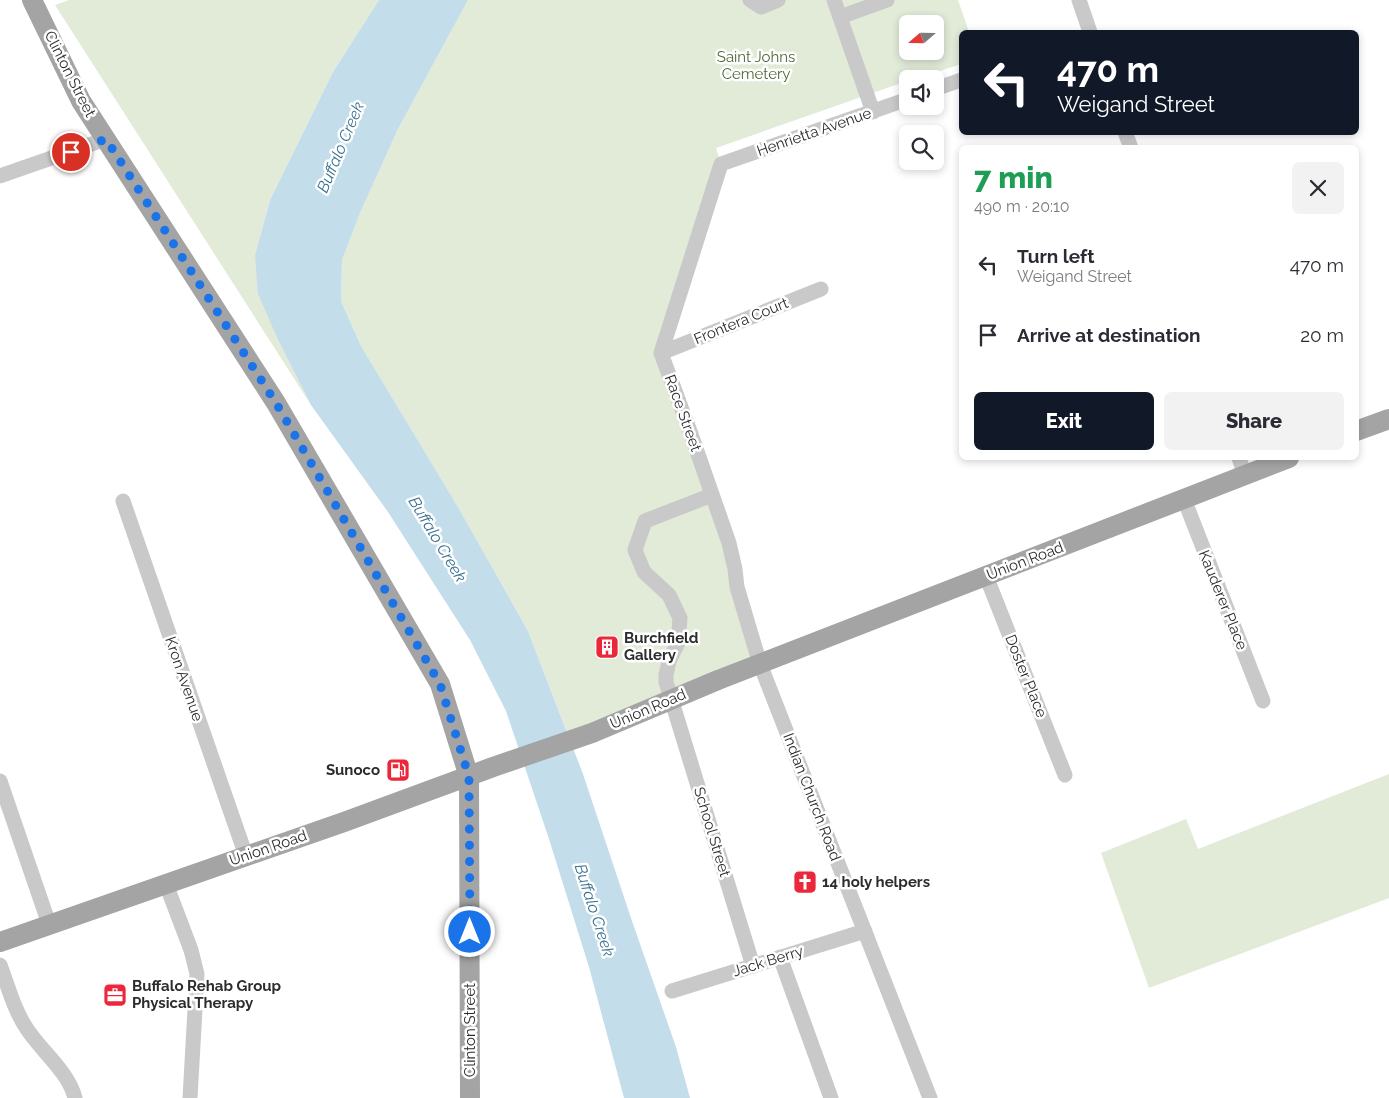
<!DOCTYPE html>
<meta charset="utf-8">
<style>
body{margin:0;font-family:Raleway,sans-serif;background:#f2f2f3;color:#2b2b33;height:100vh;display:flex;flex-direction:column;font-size:19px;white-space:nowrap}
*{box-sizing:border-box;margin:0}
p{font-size:16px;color:#7c7c81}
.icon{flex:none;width:28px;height:28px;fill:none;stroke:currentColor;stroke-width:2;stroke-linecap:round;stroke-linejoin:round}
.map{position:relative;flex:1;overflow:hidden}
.details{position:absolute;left:959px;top:145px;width:400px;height:315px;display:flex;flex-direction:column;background:#fff;border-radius:8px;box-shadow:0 2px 8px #0003}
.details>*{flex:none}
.hud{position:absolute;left:959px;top:30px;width:400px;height:105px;border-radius:8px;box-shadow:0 2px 8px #0003;background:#111827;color:#fff;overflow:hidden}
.needle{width:32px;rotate:250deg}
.buttons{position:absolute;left:899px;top:15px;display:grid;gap:10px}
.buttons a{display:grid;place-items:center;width:45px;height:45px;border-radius:8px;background:#fff;box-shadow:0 2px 8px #0003;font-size:25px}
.pin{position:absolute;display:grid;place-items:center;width:42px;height:42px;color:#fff;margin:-21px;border:2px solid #fff;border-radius:50%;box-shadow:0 1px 5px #0007}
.me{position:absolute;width:55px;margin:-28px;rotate:0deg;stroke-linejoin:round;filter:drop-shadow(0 0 4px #0008)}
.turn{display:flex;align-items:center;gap:18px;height:105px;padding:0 15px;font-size:22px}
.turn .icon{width:65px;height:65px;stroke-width:2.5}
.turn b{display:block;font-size:35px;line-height:42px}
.round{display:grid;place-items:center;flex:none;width:52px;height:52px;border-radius:8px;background:#f2f2f3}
.overview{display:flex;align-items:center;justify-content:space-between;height:85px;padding:0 15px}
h1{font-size:30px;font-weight:800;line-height:38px;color:#1e9e55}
.cta{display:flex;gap:10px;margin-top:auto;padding:10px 15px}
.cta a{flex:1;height:58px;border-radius:8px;background:#111827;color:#fff;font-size:20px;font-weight:800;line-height:58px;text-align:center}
.cta a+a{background:#f2f2f3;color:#2b2b33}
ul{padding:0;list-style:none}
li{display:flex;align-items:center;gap:15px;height:70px;padding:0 15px}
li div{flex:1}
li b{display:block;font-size:19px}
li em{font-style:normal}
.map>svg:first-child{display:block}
.green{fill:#e2ead8;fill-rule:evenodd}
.water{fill:#c3ddeb}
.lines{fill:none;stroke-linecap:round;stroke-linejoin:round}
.minor{stroke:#c9c9c9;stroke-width:15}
.major{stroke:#a4a4a4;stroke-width:20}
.route{stroke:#1a73e8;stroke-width:9;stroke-dasharray:0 16.2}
.labels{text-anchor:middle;stroke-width:5;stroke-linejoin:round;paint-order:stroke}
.park-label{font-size:15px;fill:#506838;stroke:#fff}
.street-label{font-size:15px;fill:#2c2c2c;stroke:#fff}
.poi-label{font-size:15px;font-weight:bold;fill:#2c2c2c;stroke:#fff;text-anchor:start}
.water-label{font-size:16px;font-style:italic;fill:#38708f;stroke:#fff}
</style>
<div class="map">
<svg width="1389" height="1098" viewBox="0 0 1389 1098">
<rect width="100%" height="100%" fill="#fff"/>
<!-- green -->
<path class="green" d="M 69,0 L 379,0 L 333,72 L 270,200 L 255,255 L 280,344 L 311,405 L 55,5 Z
M 468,0 L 958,0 L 969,32 L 961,32 L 961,64 L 915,79 L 908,79 L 907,81 L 716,148 L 721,164 L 661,353 L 760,664 L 569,737 L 528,631 L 458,507 L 361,346 L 341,301 L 342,260 L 360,213 L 398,129 ZM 908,24 L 935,24 L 935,51 L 908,51 Z
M 1389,774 L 1389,898 L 1149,988 L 1101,853 L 1186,819 L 1198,849 Z"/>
<!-- water -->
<path class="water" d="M 379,0 L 468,0 L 398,129 L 360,213 L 342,260 L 341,301 L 361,346 L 458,507 L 528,631 L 583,774 L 632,921 L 676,1047 L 690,1098 L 624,1098 L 589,967 L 549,839 L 506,711 L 470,640 L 388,512 L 311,405 L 280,344 L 258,294 L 255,255 L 270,200 L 333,72 Z"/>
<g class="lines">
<!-- minor -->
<path class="minor" d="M 750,0 L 761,7 L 778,0
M 834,0 L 873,112
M 1079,0 L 1090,32
M 840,17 L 887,0
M 935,89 L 961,80
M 908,99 L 721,164 L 661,353 L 691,434 L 729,543 L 735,569 L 737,587 L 760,664 L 930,1098
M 1125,132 L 1131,148
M 0,176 L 106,139
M 661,353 L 821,289
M 1239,458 L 1245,475
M 712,495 L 645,521 L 635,550 L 644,572 L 669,595 L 680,618 L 678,643 L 669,661 L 666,675 L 666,682 L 753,966
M 1184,499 L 1263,701
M 123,501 L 246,856
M 986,576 L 1065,775
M 0,781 L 49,924
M 166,884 L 191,950 L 197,974 L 190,1098
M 780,957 L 831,1098
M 0,965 C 8,986 14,1010 27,1029 C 42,1052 68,1071 75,1098
M 672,991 L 865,931"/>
<!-- major -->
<path class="major" d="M 32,0 L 81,101 L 276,403 L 440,684 L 469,777 L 470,1098
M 1356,431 L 1389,419
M 0,942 L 344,822 L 493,767 L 592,733 L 718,680 L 1289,458"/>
</g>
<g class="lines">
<!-- route -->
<path class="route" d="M 71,152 L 106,139 L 276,403 L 440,684 L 469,777 L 470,932"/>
</g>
<!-- icons -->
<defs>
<g id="building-square" transform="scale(1.25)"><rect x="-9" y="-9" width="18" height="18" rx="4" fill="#ea273b" stroke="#fff"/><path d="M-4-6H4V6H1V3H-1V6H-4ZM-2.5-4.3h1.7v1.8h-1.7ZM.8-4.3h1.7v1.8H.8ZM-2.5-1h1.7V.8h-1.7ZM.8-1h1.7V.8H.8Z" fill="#fff"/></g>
<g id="fuel-square" transform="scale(1.25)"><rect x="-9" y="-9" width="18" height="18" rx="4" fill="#ea273b" stroke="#fff"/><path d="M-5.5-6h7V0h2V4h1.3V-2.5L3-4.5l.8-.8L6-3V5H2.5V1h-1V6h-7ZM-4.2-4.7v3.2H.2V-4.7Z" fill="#fff"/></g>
<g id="church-square" transform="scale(1.25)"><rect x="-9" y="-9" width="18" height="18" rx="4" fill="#ea273b" stroke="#fff"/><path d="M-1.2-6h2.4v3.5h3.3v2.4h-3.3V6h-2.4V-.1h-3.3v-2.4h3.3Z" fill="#fff"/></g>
<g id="office-square" transform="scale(1.25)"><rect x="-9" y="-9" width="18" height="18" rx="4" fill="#ea273b" stroke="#fff"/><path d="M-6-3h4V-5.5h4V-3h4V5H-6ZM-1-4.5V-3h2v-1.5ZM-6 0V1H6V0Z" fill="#fff"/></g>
</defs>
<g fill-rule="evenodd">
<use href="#building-square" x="607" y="647"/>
<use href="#fuel-square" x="398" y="770"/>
<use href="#church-square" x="805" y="882"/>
<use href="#office-square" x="115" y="995"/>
</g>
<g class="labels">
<!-- park labels -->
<g class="park-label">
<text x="756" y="62">Saint Johns<tspan x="756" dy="17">Cemetery</tspan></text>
</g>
<!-- street labels -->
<g class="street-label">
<text transform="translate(70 74) rotate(63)" y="5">Clinton Street</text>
<text transform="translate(814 132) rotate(-19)" y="5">Henrietta Avenue</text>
<text transform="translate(741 321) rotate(-22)" y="5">Frontera Court</text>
<text transform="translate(683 413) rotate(70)" y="5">Race Street</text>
<text transform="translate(1025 561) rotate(-21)" y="5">Union Road</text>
<text transform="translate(1223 600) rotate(68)" y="5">Kauderer Place</text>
<text transform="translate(1026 676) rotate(68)" y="5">Doster Place</text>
<text transform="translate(184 679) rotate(71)" y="5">Kron Avenue</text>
<text transform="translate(648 709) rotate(-23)" y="5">Union Road</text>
<text transform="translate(812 797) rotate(69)" y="5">Indian Church Road</text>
<text transform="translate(712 832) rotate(73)" y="5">School Street</text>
<text transform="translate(268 848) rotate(-19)" y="5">Union Road</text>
<text transform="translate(768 961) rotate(-17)" y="5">Jack Berry</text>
<text transform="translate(470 1030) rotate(-90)" y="5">Clinton Street</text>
</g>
<!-- poi labels -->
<g class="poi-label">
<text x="624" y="643">Burchfield<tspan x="624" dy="17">Gallery</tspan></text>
<text x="380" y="775" text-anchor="end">Sunoco</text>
<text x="822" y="887">14 holy helpers</text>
<text x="132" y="991">Buffalo Rehab Group<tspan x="132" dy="17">Physical Therapy</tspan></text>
</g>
<!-- water labels -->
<g class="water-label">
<text transform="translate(340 147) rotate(-67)" y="6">Buffalo Creek</text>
<text transform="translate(438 539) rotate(59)" y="6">Buffalo Creek</text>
<text transform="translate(595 910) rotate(72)" y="6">Buffalo Creek</text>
</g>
</g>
</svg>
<div class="buttons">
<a><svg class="needle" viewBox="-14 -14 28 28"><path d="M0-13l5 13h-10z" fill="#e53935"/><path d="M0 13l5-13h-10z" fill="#7c7c81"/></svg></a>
<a><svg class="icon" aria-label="sound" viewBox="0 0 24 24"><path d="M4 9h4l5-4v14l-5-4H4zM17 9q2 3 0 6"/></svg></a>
<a><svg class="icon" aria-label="search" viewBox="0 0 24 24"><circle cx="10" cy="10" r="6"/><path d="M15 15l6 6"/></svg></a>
</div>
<div class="pin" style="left:71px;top:152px;background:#d93025"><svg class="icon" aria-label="arrive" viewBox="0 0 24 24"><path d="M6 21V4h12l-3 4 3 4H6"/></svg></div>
<svg class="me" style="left:470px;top:932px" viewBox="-20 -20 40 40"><circle r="17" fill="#1a73e8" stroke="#fff" stroke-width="3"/><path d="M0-11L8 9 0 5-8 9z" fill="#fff"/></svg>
<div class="hud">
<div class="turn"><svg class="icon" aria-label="left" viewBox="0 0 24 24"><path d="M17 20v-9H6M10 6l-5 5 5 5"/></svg><div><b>470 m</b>Weigand Street</div></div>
</div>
<section class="details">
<div class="overview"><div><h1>7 min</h1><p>490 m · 20:10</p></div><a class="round"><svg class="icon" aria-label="close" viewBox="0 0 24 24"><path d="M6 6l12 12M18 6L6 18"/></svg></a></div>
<ul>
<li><svg class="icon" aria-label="left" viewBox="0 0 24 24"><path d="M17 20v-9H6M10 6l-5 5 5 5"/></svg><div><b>Turn left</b><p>Weigand Street</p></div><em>470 m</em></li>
<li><svg class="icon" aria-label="arrive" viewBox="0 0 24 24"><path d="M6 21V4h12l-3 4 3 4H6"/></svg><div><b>Arrive at destination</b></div><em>20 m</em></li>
</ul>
<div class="cta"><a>Exit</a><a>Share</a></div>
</section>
</div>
